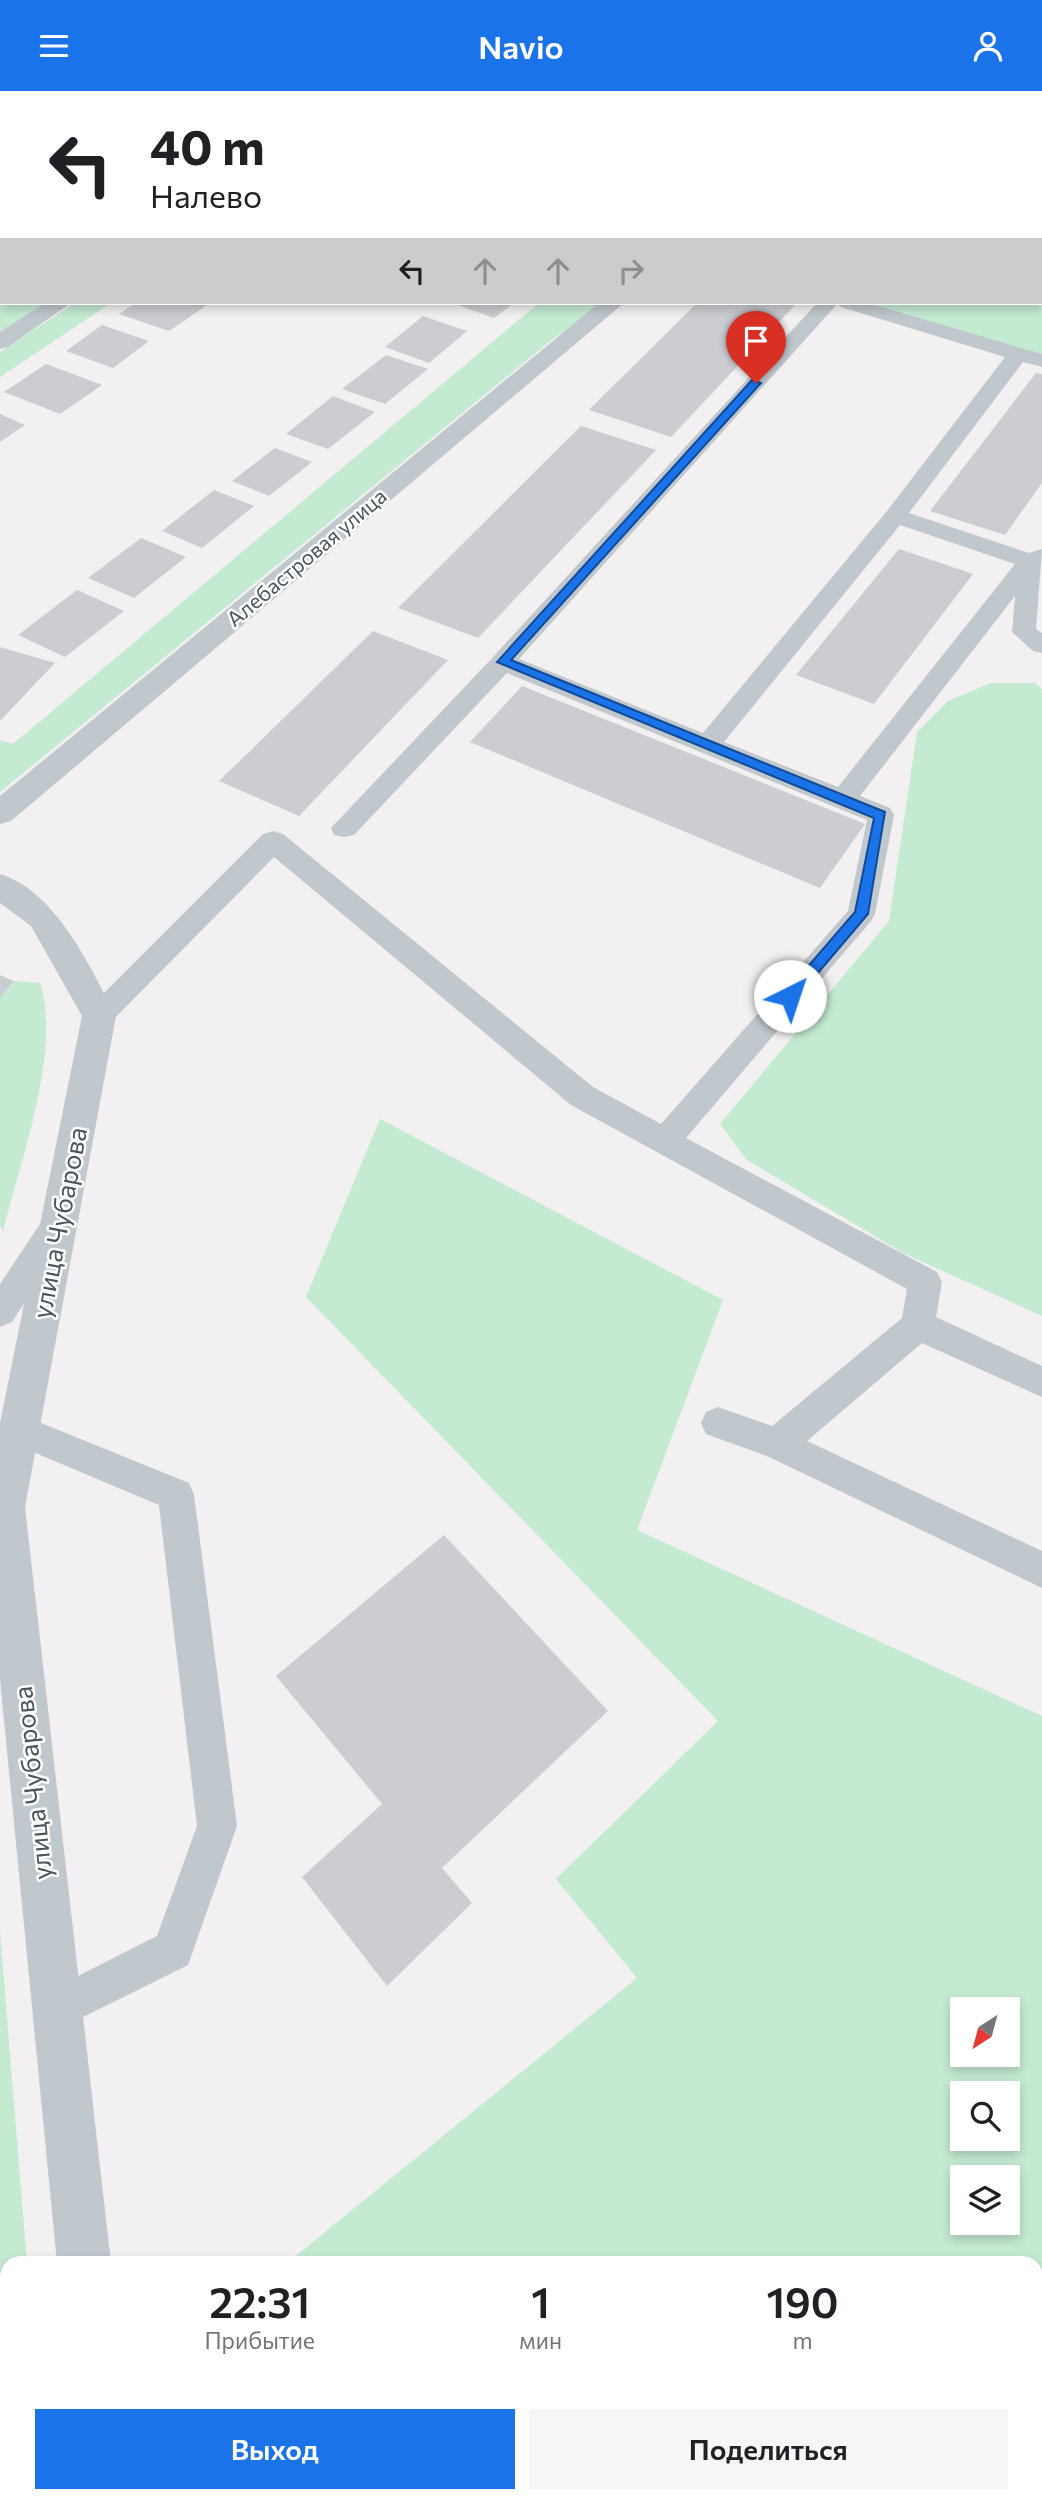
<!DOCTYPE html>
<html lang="ru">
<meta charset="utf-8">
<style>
body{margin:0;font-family:Commissioner,sans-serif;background:#f6f6f6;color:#202124;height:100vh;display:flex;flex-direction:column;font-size:26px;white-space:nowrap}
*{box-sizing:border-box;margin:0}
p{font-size:23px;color:#757577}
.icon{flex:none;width:38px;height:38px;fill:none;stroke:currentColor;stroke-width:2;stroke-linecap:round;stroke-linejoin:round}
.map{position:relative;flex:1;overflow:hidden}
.panel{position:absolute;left:0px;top:2165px;width:1043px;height:247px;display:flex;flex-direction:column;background:#fff;border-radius:21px 21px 0 0;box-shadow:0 4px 10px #0003}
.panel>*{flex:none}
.guide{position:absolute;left:0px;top:0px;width:1043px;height:214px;box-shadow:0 4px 10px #0003;background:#fff;color:#202124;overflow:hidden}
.needle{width:46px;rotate:216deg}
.controls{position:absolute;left:950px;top:1906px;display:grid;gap:14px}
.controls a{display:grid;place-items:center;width:70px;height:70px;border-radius:0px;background:#fff;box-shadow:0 4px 10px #0003;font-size:35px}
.pin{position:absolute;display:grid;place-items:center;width:60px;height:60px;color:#fff;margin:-72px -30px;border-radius:50% 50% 50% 0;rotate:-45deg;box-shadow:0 0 7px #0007}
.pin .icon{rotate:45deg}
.me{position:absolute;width:77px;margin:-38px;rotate:41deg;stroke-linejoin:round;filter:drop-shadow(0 0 5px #0008)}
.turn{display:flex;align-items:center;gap:24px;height:147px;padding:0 35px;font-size:32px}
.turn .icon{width:91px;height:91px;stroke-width:2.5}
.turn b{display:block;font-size:49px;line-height:60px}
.lanes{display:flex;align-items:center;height:66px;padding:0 35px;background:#0003;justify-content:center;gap:35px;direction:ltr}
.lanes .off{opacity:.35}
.eta{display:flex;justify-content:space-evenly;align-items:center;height:119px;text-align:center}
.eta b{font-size:42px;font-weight:600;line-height:49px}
.action{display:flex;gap:14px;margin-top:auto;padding:14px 35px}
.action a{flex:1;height:80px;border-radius:0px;background:#1a73e8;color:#fff;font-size:28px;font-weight:600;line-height:80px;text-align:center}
.action a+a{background:#f6f6f6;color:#202124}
header{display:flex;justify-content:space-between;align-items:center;height:91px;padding:0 35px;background:#1a73e8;color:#fff;font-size:32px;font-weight:600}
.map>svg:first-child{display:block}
.green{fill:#c4ead2;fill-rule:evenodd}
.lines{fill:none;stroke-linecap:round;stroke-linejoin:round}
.stream{fill:#97d4e2;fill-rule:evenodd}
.building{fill:#cbcdd2}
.lane{fill:#c0c7cd;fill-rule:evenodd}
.street{fill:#c0c7cd;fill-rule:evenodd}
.secondary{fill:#bec7cf;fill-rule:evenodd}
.route{fill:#1a73e8;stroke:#114b97;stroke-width:2}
.labels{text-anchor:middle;stroke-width:5;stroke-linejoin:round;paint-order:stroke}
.far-street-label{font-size:21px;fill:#4a545b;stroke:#fff}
.street-label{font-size:26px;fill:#4a545b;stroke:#fff}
</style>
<header><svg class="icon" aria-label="menu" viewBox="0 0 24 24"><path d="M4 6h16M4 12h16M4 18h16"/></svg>Navio<svg class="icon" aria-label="person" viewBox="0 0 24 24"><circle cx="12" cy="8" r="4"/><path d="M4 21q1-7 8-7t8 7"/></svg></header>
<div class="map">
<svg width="1042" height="2410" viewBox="0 0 1042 2410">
<rect width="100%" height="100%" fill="#f2f0f0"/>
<!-- green -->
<path class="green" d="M 0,2 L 2,212 L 46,212 L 0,242 Z
M 1042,13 L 1042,271 L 869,212 L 1041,212 Z
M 75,212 L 111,212 L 0,286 L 0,261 Z
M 539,212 L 609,212 L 554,247 L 0,701 L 0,649 L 13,653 Z
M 991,592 L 1035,592 L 1042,598 L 1042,1225 L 903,1162 L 747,1069 L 720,1033 L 889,830 L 917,641 L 948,610 Z
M 14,890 L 40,892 C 62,959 20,1071 3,1140 L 0,1134 L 0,907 Z
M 380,1028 L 723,1209 L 637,1439 L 1042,1625 L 1042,2410 L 182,2410 L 181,2405 L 1036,2404 L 1036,2172 L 287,2172 L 637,1887 L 556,1788 L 718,1630 L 306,1206 ZM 962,1918 L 1008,1918 L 1008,1964 L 962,1964 ZM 962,2002 L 1008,2002 L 1008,2048 L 962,2048 ZM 962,2086 L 1008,2086 L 1008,2132 L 962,2132 Z
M 0,1840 L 27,2172 L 7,2172 L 7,2404 L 46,2405 L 46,2410 L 0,2410 Z"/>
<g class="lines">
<!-- stream -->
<path class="stream" d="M 976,0 L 987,0 L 988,2 L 977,2 Z
M 1041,31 L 1042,31 L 1042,37 L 1041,37 Z
M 0,136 L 2,136 L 2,142 L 0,142 Z
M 1041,145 L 1042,145 L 1042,151 L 1041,151 Z"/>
</g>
<!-- building -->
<path class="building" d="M 136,212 L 210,212 L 169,240 L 119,223 Z
M 452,212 L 514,212 L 494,227 Z
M 697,212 L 797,212 L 671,346 L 589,319 Z
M 423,225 L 467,240 L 429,272 L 385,256 Z
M 102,234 L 149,250 L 113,277 L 66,260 Z
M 386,264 L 428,278 L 385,313 L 342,298 Z
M 46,273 L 102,294 L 60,323 L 4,301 Z
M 1036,282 L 1042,283 L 1042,392 L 1005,444 L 930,420 Z
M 333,305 L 375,321 L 328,358 L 286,343 Z
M 0,323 L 25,334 L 0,351 Z
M 581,335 L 656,359 L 478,547 L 398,517 Z
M 275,357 L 312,371 L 269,405 L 232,390 Z
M 214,399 L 254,415 L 202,457 L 162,440 Z
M 141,447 L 186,466 L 134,507 L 88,487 Z
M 899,458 L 973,483 L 874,613 L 796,584 Z
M 77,499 L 124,520 L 65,566 L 18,544 Z
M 373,540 L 448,569 L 299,725 L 219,690 Z
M 0,556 L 55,572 L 0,630 Z
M 522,595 L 684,660 L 865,733 L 820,797 L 470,651 Z
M 0,884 L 14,890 L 0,907 Z
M 444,1444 L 608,1620 L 442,1777 L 472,1812 L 387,1895 L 302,1786 L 382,1713 L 276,1585 Z"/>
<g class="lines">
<!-- lane -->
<path class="lane" d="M 817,212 L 838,212 L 519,568 L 703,642 L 887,420 L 1005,266 L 841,216 L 838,212 L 868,212 L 1042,263 L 1042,276 L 1023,271 L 909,422 L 1029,462 L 1042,458 L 1036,538 L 1042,542 L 1042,562 L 1033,560 L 1012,541 L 1015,505 L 860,705 L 890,717 L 894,724 L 875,823 L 871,830 L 686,1047 L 937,1181 L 942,1191 L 936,1226 L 1042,1275 L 1042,1306 L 922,1252 L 807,1350 L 1042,1460 L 1042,1497 L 767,1365 L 706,1343 L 701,1332 L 706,1321 L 718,1316 L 772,1335 L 902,1227 L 907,1198 L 571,1014 L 274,766 L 109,933 L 99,936 L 89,933 L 84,925 L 89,917 L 263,743 L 273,740 L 283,743 L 593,996 L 661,1033 L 848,820 L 867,729 L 507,582 L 354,744 L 344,746 L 334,744 L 331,737 L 494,565 ZM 900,434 L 1015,473 L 838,696 L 724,651 Z
M 57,1120 L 68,1124 L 73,1134 L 68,1144 L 12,1231 L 0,1236 L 0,1193 L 46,1124 Z
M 19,1323 L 189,1392 L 194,1404 L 237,1735 L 188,1874 L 57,1939 L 42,1933 L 36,1918 L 42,1903 L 157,1845 L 197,1735 L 159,1414 L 7,1350 L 1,1339 L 7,1328 Z"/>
<!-- street -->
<path class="street" d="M 378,0 L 398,0 L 376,2 Z
M 863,0 L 883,0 L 861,2 Z
M 45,212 L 71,212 L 8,256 L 0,258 L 0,241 Z
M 599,212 L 624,212 L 11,730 L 0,733 L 0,705 Z
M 0,783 C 57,801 90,876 116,925 L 25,1416 L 111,2172 L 57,2172 L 0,1588 L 0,1332 L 82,925 L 31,835 L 0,812 Z
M 80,2404 L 138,2404 L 139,2410 L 81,2410 Z"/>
<!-- secondary -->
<path class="secondary" d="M 1029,0 L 1042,0 L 1042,8 L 1041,2 Z"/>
</g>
<!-- route -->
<path class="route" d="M 752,289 L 761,292 L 511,569 L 885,721 L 868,823 L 795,909 L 785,909 L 785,902 L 855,821 L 874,727 L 497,571 Z"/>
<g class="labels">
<!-- far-street labels -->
<g class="far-street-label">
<text transform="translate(307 467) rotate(-40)" y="7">Алебастровая улица</text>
</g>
<!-- street labels -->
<g class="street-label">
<text transform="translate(60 1132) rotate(-79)" y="9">улица Чубарова</text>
<text transform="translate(33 1692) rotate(-96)" y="9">улица Чубарова</text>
</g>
</g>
</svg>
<div class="controls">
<a><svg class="needle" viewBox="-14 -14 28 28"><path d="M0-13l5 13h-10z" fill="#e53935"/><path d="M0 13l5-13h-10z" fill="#757577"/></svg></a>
<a><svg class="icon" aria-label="search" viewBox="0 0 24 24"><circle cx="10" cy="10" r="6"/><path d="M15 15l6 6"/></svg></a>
<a><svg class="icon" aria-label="layers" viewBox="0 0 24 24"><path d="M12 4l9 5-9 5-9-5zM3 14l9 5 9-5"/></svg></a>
</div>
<div class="pin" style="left:756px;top:292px;background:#d93025"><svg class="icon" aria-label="arrive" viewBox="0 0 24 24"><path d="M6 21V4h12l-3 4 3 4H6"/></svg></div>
<svg class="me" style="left:790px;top:905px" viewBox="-20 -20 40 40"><circle r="19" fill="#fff"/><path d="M0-13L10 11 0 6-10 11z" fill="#1a73e8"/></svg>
<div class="guide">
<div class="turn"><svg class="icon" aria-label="left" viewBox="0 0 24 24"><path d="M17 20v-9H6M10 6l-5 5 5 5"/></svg><div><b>40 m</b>Налево</div></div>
<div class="lanes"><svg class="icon" aria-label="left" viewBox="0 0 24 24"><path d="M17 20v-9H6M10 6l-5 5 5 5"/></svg><svg class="icon off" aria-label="ahead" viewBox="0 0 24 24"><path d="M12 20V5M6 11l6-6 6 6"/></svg><svg class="icon off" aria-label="ahead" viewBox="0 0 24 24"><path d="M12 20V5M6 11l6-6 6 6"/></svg><svg class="icon off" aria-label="right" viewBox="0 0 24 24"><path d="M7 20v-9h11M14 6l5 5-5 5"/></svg></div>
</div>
<section class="panel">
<div class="eta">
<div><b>22:31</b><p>Прибытие</p></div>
<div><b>1</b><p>мин</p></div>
<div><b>190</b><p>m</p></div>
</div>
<div class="action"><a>Выход</a><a>Поделиться</a></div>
</section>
</div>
